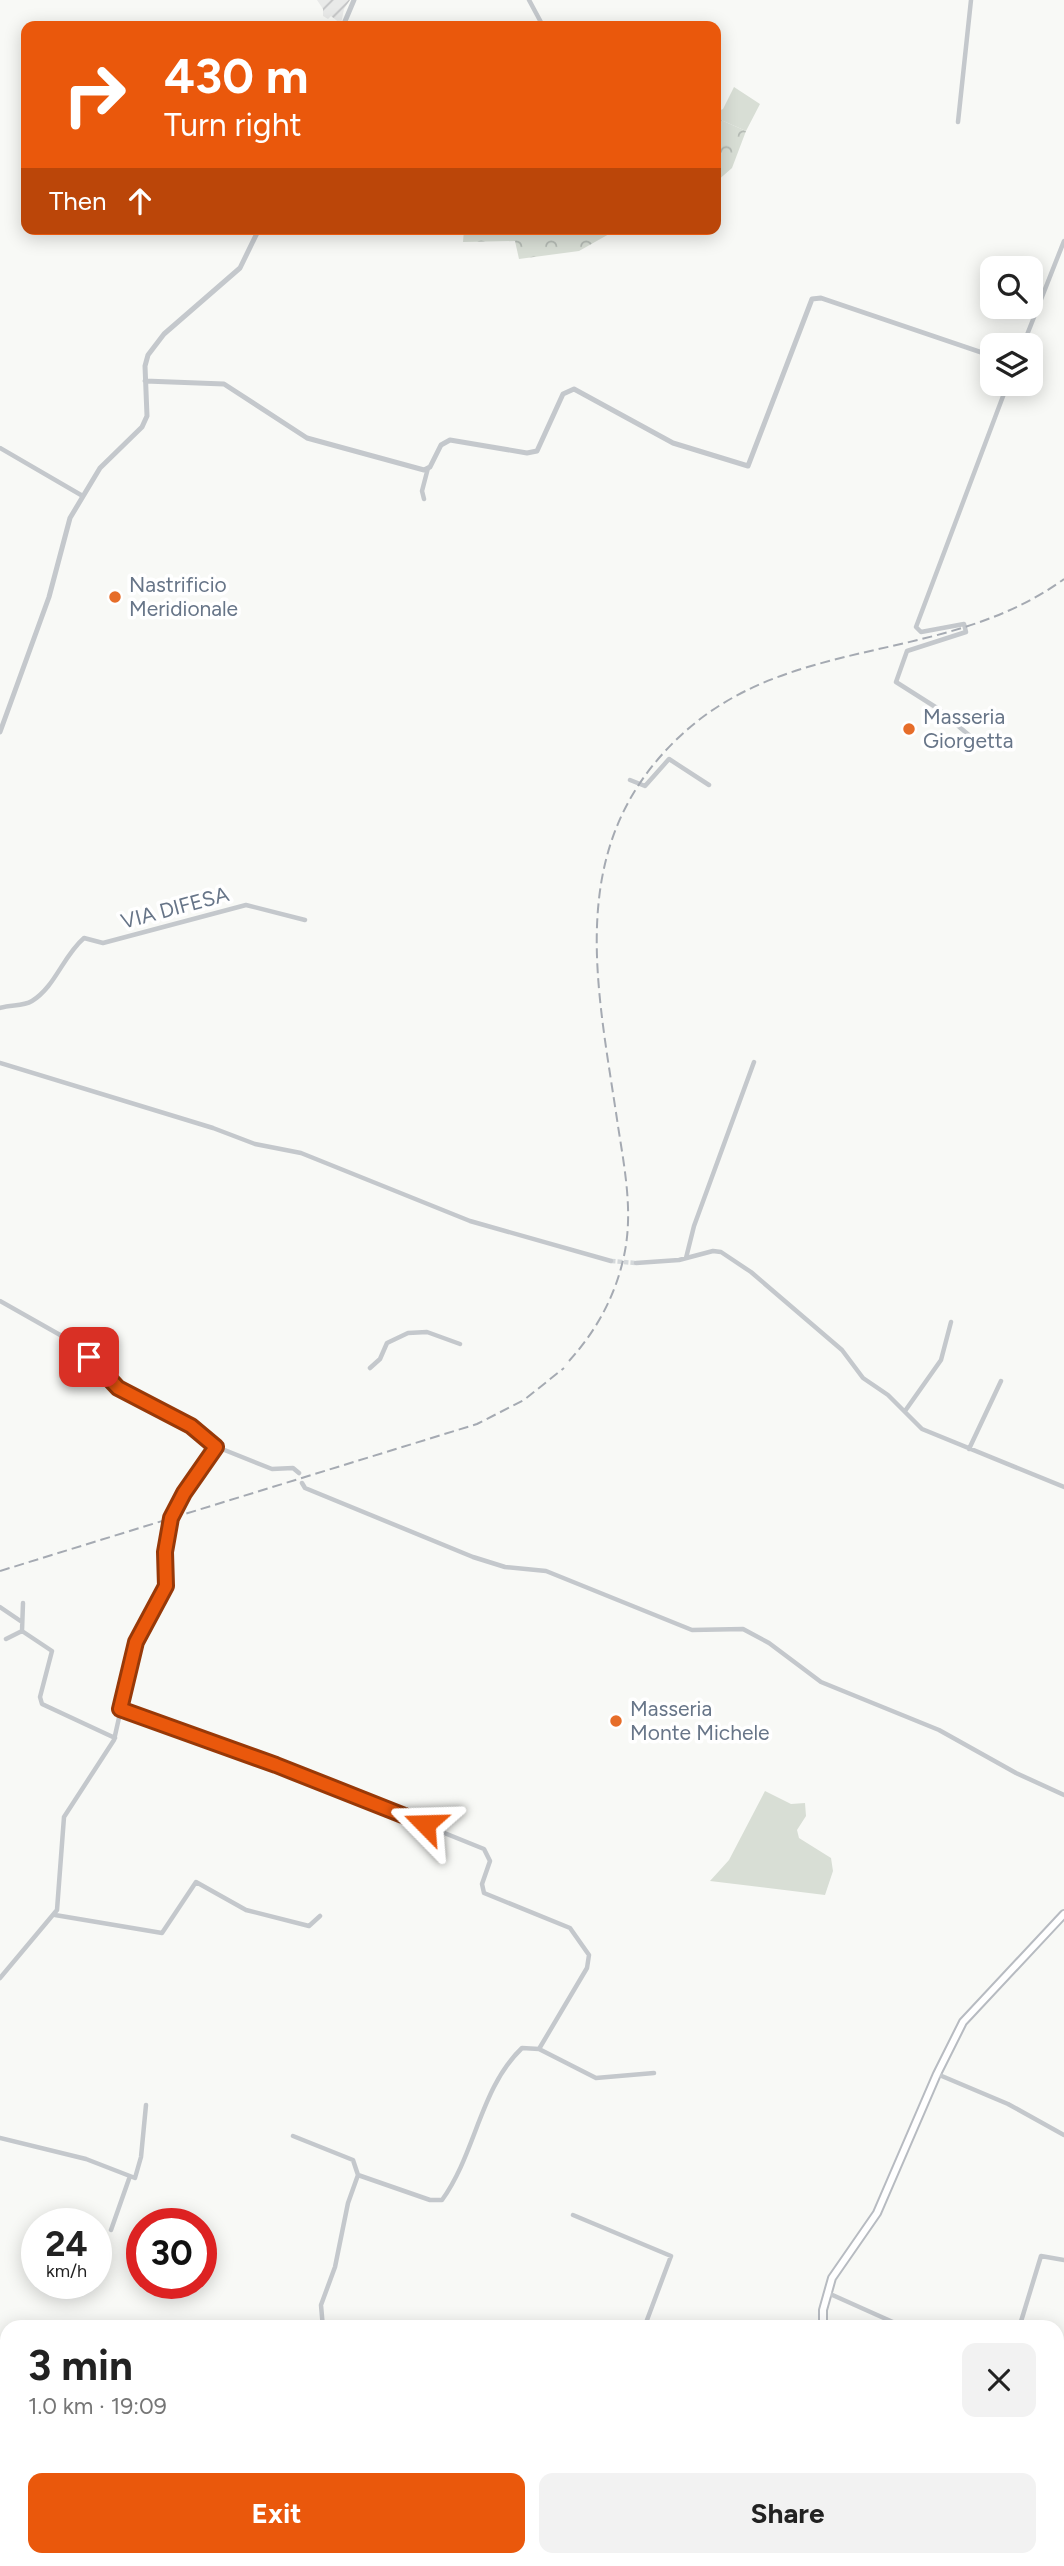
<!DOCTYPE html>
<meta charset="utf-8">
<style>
body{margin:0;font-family:Figtree,sans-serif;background:#f2f2f2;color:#222;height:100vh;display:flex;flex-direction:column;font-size:26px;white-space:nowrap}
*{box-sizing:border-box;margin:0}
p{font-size:23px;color:#767676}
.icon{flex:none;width:38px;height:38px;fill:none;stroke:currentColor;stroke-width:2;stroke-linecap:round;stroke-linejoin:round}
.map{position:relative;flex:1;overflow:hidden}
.details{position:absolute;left:0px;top:2320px;width:1064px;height:247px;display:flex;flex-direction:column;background:#fff;border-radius:21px 21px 0 0;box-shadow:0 4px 18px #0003}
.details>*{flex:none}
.guide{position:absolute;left:21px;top:21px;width:700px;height:214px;border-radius:14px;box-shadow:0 4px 18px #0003;background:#ea580c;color:#fff;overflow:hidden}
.tools{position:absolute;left:980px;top:256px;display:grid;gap:14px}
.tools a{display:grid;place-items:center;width:63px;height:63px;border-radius:14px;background:#fff;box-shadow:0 4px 18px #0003;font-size:35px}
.speed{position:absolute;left:21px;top:2208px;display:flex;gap:14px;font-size:35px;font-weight:700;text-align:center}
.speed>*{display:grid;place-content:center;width:91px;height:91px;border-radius:50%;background:#fff;box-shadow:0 4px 18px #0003;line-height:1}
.speed small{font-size:18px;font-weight:400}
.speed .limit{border:10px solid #d22;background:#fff;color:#111}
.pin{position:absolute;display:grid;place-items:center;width:60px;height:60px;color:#fff;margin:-30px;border-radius:14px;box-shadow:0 4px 10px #0006}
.me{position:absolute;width:77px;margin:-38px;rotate:292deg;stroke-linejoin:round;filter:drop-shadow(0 0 5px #0008)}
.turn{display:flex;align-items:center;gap:24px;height:147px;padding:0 28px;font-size:32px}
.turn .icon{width:91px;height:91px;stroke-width:2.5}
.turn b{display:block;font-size:49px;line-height:60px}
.then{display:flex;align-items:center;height:66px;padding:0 28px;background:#0003;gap:14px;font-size:26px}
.round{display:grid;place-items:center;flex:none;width:74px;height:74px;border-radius:14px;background:#f2f2f2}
.overview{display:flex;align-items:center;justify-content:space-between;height:119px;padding:0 28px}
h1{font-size:42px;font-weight:700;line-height:52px}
.button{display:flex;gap:14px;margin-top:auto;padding:14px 28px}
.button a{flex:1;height:80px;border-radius:14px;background:#ea580c;color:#fff;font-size:28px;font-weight:700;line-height:80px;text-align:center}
.button a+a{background:#f2f2f2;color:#222}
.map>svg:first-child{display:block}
.industrial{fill:url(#industrial-furrows)}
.grass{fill:#d8ded5}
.forest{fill:url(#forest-crowns)}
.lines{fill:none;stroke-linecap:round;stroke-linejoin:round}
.minor-tunnel{stroke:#d4d8da;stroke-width:4.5;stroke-dasharray:4.5 2;stroke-linecap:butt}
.secondary-casing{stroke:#b7bbc1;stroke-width:10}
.minor{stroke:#c4c8cc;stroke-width:4.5}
.tertiary{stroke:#c4c8cc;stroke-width:5}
.secondary{stroke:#fff;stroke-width:6}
.rail{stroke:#a5aab2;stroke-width:2;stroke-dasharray:10 5;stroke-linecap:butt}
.route-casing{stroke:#983908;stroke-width:18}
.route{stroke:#ea580c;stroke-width:12}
.poi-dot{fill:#e66d29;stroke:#fff;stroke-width:2.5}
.labels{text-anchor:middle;stroke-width:7;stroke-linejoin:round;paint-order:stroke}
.poi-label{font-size:21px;fill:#677588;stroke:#fff;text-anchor:start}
.street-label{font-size:21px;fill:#677588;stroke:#fff}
</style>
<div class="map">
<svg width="1064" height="2566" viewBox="0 0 1064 2566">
<defs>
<pattern id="industrial-furrows" width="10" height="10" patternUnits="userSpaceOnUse" patternTransform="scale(1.75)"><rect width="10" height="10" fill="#e9eae9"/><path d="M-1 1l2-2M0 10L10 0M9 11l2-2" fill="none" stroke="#c1c2c3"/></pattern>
<pattern id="forest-crowns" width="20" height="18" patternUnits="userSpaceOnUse" patternTransform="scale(1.75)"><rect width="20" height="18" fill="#d8ded5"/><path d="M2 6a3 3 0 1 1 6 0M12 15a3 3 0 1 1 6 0" fill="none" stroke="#b3b9b3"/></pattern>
</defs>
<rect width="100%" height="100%" fill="#f8f9f6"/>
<!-- industrial -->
<path class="industrial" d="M 317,0 L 350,0 L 344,9 L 341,24 L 331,16 L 328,19 L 323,16 L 323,9 Z"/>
<!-- grass -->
<path class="grass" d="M 734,87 L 760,104 L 746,131 L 721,120 L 716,129 L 716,112 L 723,109 Z
M 765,1791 L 791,1804 L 805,1803 L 806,1816 L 797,1830 L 799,1838 L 831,1858 L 833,1871 L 825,1895 L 710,1881 L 729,1860 Z
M 74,2560 L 172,2560 L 177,2566 L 75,2566 Z"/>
<!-- forest -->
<path class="forest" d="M 721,120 L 746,131 L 732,168 L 716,182 L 716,130 Z
M 464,229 L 618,229 L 579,251 L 519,259 L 515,241 L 463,242 Z"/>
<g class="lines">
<!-- minor-tunnel -->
<path class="minor-tunnel" d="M 611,1261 L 636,1263"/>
<!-- secondary casing -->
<g class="secondary-casing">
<path id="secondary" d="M 823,2328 L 823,2310 L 832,2278 L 877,2213 L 937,2074 L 963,2022 L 1064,1914
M 687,2566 L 692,2560"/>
</g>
<!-- minor -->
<path class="minor" d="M 529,0 L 543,26
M 958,122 L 971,0
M 1023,345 L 1064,241
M 0,448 L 81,495
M 424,499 L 422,491 L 428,468
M 983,747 L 937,708 L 896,682 L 907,651 L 966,632 L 964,624 L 921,632 L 916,627 L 1008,383
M 630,780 L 645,786 L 669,759 L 709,785
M 0,1008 C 11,1004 22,1007 32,1001 C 55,987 63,956 84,938 L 103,943 L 246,905 L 305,920
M 0,1063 L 213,1128 L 255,1144 L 301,1153 L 470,1221 L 611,1261
M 686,1258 L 694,1226 L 754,1062
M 636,1263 L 679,1260 L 713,1251 L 721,1252 L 751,1272 L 842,1350 L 863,1378 L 888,1395 L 922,1429 L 1064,1487
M 0,1301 L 69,1340 L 118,1388 L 192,1425 L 217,1447 L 272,1469 L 293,1468 L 299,1473
M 370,1368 L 380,1359 L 387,1343 L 408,1333 L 427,1332 L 460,1344
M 905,1411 L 941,1360 L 951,1322
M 969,1449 L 1001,1381
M 302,1483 L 305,1488 L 473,1557 L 505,1567 L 546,1571 L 692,1630 L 743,1629 L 769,1643 L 821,1682 L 939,1730 L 1016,1773 L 1064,1795
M 0,1607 L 22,1622
M 22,1631 L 52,1651 L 40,1697 L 42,1704 L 115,1738
M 6,1639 L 22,1631 L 23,1603
M 120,1709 L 276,1765 L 484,1849 L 490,1861 L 482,1884 L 484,1893 L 570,1928 L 589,1955 L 587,1968 L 539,2049 L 522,2048 C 480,2088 476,2153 442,2200 L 430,2200 L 358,2175
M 55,1915 L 162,1933 L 196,1882 L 246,1910 L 309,1926 L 320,1916
M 0,1978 L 57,1910 L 64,1817 L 114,1740 L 136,1642 L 166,1586 L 165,1552 L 171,1518 L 184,1493 L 217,1447
M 539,2049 L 596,2078 L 654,2073
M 937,2074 L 1008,2104 L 1064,2135
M 293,2136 L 353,2160 L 358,2175
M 0,2138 L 86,2159 L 135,2178 L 141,2157 L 146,2105
M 573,2215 L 671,2256 L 644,2328
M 111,2230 L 130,2176
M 828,2293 L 895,2323 L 913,2328
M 323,2328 L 321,2305 L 335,2267 L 348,2203 L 358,2175
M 1019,2328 L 1041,2256 L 1064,2260
M 0,2353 L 7,2337
M 1057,2361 L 1064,2362
M 1057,2511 L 1064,2500
M 716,2560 L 717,2566
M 319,2566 L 323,2560
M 444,2566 L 446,2560
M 828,2566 L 834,2564"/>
<!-- tertiary -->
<path class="tertiary" d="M 343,26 L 354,0
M 145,381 L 224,384 L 307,438 L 424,470 L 430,467 L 441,445 L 450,440 L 527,453 L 537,451 L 563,394 L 574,389 L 673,443 L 748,466 L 812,299 L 821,298 L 992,356
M 0,732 L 49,597 L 70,518 L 100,468 L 142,427 L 147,416 L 145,366 L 148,355 L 164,334 L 240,268 L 259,229"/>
<!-- secondary -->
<use href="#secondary" class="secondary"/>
<!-- rail -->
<path class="rail" d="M 569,1361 C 599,1328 619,1289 626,1245 C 632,1205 624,1165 618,1126 C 598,989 563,850 676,740 C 786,632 943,667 1064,579
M 0,1571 L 477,1424 L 524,1400 L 564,1368"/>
</g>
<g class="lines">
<!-- route casing -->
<g class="route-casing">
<path id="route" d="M 89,1357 L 118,1388 L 191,1426 L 216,1447 L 184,1493 L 171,1518 L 165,1552 L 166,1586 L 136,1642 L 120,1709 L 276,1765 L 425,1824"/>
</g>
<!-- route -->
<use href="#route" class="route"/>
</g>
<!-- markers -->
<g class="poi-dot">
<circle cx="115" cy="597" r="7"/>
<circle cx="909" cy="729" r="7"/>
<circle cx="616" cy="1721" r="7"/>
</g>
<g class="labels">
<!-- poi labels -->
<g class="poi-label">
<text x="129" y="592">Nastrificio<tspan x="129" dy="24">Meridionale</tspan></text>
<text x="923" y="724">Masseria<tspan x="923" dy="24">Giorgetta</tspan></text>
<text x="630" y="1716">Masseria<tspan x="630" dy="24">Monte Michele</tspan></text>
</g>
<!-- street labels -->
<g class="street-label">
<text transform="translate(175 908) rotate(-15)" y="7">VIA DIFESA</text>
</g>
</g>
</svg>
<div class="tools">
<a><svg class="icon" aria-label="search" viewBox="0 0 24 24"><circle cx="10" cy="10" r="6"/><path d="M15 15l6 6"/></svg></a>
<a><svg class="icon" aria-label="layers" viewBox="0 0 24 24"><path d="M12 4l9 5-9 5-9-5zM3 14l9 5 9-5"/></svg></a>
</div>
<div class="speed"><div>24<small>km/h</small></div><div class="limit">30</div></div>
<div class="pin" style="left:89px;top:1357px;background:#d93025"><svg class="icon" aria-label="arrive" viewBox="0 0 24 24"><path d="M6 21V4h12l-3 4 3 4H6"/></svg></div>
<svg class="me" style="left:425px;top:1824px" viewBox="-20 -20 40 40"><path d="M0-17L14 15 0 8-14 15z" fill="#ea580c" stroke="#fff" stroke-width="4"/></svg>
<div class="guide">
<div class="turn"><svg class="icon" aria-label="right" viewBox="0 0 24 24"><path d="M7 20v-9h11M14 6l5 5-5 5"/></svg><div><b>430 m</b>Turn right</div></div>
<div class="then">Then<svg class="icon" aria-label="ahead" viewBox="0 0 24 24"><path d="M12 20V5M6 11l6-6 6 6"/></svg></div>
</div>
<section class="details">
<div class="overview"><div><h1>3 min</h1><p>1.0 km · 19:09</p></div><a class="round"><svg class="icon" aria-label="close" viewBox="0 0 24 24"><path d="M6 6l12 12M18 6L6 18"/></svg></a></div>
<div class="button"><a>Exit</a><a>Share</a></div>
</section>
</div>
